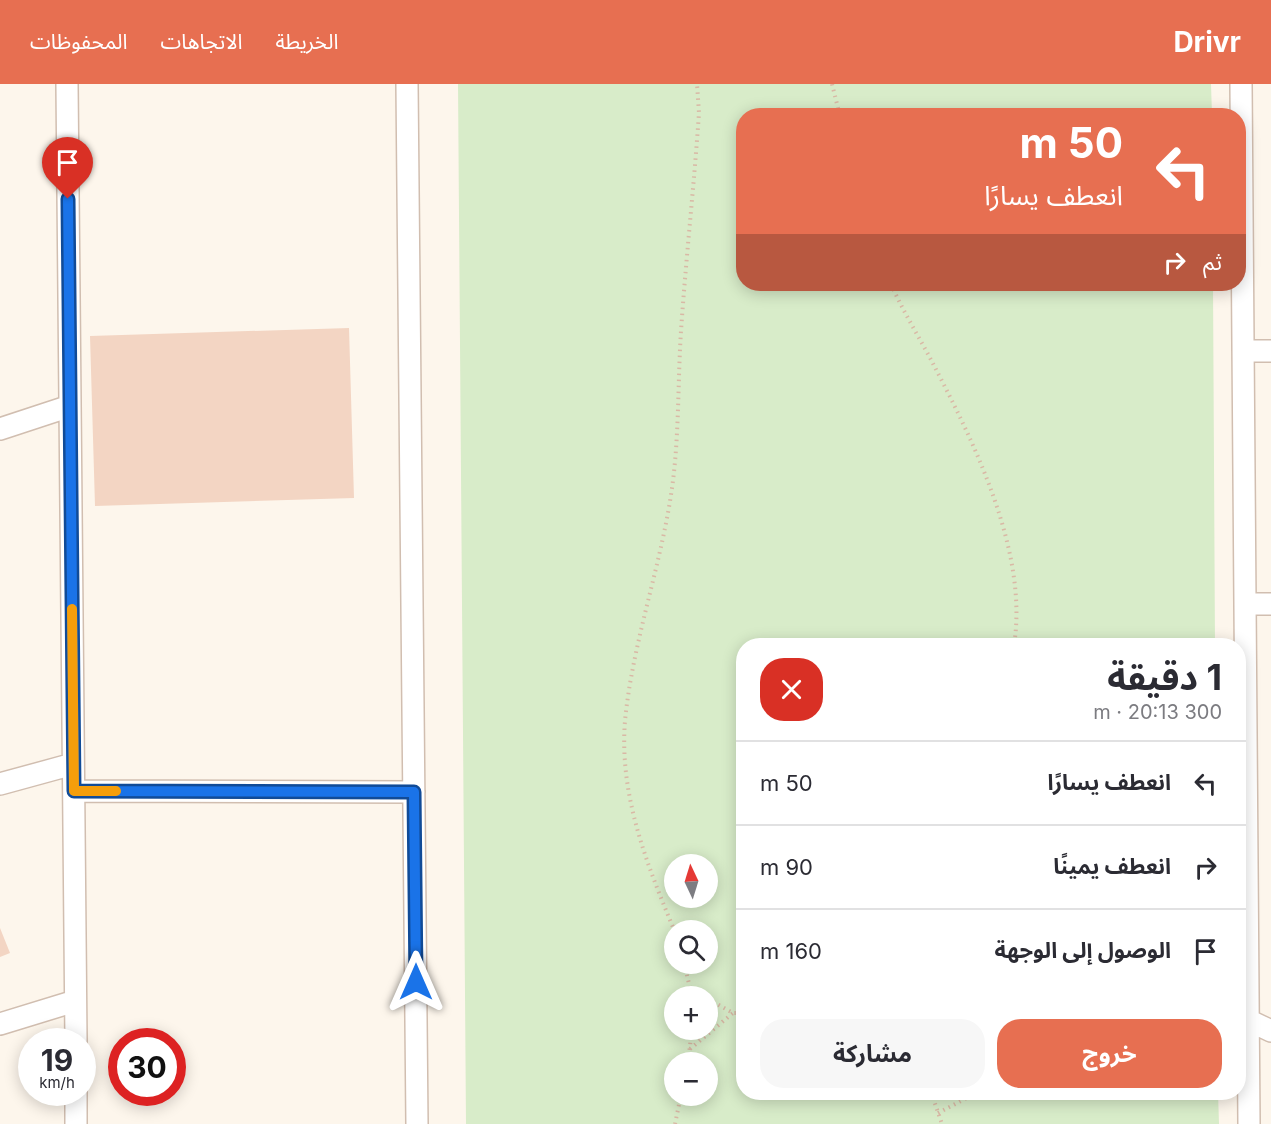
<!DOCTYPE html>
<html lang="ar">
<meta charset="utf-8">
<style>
body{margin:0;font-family:Inter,"Noto Sans Arabic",sans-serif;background:#f7f7f7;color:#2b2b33;direction:rtl;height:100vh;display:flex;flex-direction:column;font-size:22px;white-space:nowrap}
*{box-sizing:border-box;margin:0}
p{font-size:20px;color:#7c7c81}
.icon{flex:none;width:33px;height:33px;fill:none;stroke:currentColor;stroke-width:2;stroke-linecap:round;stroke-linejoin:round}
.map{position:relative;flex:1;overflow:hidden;direction:ltr}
.drawer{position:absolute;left:736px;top:554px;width:510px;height:462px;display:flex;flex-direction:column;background:#fff;border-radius:24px;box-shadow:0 3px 15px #0003;direction:rtl}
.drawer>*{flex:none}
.guide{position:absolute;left:736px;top:24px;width:510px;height:183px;border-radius:24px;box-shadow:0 3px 15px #0003;direction:rtl;background:#e76f51;color:#fff;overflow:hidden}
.needle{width:39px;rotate:356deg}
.fabs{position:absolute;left:664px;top:770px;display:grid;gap:12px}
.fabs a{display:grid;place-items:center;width:54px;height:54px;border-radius:50%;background:#fff;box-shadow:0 3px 15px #0003;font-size:30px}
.speed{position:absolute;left:18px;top:944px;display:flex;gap:12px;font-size:30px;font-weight:700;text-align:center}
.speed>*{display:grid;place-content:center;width:78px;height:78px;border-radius:50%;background:#fff;box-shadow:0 3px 15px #0003;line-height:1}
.speed small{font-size:15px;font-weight:400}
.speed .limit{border:9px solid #d22;background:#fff;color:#111}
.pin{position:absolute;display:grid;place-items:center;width:51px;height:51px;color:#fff;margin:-62px -26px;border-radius:50% 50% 50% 0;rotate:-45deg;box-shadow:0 0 6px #0007}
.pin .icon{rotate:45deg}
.me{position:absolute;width:66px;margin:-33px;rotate:0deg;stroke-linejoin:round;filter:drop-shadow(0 0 4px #0008)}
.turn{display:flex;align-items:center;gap:21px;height:126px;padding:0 24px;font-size:27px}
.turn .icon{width:78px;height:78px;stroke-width:2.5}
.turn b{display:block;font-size:42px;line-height:51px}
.then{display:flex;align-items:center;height:57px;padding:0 24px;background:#0003;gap:12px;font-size:22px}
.round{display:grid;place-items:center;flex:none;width:63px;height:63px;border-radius:24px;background:#f7f7f7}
.head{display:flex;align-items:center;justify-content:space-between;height:102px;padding:0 24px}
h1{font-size:36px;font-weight:700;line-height:45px}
.button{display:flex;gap:12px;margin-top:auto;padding:12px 24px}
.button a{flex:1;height:69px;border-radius:24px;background:#e76f51;color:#fff;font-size:24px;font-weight:700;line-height:69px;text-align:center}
.button a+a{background:#f7f7f7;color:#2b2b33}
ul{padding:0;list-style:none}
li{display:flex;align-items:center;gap:18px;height:84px;padding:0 24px;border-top:2px solid #e1e1e2}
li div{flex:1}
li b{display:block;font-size:22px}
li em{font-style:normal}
header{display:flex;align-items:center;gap:36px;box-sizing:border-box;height:84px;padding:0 30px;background:#e76f51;color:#fff}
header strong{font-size:28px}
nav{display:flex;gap:33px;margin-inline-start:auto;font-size:21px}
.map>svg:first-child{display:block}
.green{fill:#d8ecc9;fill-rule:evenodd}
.building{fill:#f3d5c3}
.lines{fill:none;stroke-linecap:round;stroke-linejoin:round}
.street-casing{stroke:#d1beb0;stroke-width:24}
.path{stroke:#d9b8a5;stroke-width:4;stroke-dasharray:1.5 4.5;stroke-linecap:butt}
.street{stroke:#fff;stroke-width:21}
.route-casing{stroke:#114b97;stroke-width:15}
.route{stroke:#1a73e8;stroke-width:10}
.slow{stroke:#f59e0b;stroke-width:10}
</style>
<header>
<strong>Drivr</strong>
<nav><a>الخريطة</a><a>الاتجاهات</a><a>المحفوظات</a></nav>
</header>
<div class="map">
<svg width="1271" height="1040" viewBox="0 0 1271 1040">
<rect width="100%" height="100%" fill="#fdf6ec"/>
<!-- green -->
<path class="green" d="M 458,0 L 1211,0 L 1212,31 L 744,32 L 744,200 L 1213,200 L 1215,561 L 744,561 L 744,1008 L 1218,1008 L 1219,1040 L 466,1040 ZM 675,780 L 708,780 L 708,813 L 675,813 ZM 675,846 L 708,846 L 708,879 L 675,879 ZM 675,912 L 708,912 L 708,945 L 675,945 ZM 675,978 L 708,978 L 708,1011 L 675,1011 Z"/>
<!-- building -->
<path class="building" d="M 349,244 L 354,414 L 95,422 L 90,252 Z
M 0,844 L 10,869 L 0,873 Z"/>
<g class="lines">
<!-- street casing -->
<g class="street-casing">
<path id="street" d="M 67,0 L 76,957
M 407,0 L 417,1040
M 1241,0 L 1249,1040
M 1243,267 L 1271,267
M 0,345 L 70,322
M 1245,520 L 1271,520
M 0,700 L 73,680
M 74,707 L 414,708
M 1248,936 L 1271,947
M 0,940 L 75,917
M 76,1008 L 76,1040"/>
</g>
<!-- path -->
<path class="path" d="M 832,0 L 840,32
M 891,200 C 902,225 916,248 929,272 C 972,354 1029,467 1014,561
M 675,848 C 647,781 619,711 625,637 C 633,553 665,472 674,388 C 679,341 678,294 681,247 C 686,174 694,102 699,29 L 697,0
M 684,879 L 692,912
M 692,906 L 703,912
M 708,915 L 733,929 L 744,929
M 690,965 L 733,929
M 688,978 L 692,945
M 931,1008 L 942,1040
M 938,1029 L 978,1008
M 675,1040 L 681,1011"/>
<!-- street -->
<use href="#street" class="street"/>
</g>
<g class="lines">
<!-- route casing -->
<g class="route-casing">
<path id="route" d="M 68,115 L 74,707 L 414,708 L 416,898"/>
</g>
<!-- route -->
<use href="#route" class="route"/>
<!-- slow -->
<path class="slow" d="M 72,525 L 74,707 L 116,707"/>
</g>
</svg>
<div class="fabs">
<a><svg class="needle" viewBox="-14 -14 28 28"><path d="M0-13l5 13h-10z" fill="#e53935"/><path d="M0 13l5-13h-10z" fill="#7c7c81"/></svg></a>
<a><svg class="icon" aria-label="search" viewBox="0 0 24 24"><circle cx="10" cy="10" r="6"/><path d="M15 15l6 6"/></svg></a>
<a>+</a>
<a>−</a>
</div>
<div class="speed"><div>19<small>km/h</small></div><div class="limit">30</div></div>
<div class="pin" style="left:68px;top:115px;background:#d93025"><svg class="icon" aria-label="arrive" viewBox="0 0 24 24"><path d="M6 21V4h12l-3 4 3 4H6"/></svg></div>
<svg class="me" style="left:416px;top:898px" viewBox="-20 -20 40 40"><path d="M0-17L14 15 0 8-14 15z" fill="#1a73e8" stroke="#fff" stroke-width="4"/></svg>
<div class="guide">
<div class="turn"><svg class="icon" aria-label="left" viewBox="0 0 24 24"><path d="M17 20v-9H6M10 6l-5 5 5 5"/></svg><div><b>50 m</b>انعطف يسارًا</div></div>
<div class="then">ثم<svg class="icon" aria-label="right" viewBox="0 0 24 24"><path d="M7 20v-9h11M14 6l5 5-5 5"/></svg></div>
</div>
<section class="drawer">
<div class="head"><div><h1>1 دقيقة</h1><p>300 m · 20:13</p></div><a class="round" style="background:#d93025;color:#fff"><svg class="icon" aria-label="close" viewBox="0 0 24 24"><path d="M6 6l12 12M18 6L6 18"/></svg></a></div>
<ul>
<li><svg class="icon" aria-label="left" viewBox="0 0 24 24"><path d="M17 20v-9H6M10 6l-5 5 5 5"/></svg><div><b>انعطف يسارًا</b></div><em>50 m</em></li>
<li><svg class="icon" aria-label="right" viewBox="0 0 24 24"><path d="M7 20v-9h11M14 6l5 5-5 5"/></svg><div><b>انعطف يمينًا</b></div><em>90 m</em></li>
<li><svg class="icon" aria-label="arrive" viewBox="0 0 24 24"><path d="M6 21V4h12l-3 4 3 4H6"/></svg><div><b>الوصول إلى الوجهة</b></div><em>160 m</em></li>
</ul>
<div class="button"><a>خروج</a><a>مشاركة</a></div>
</section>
</div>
